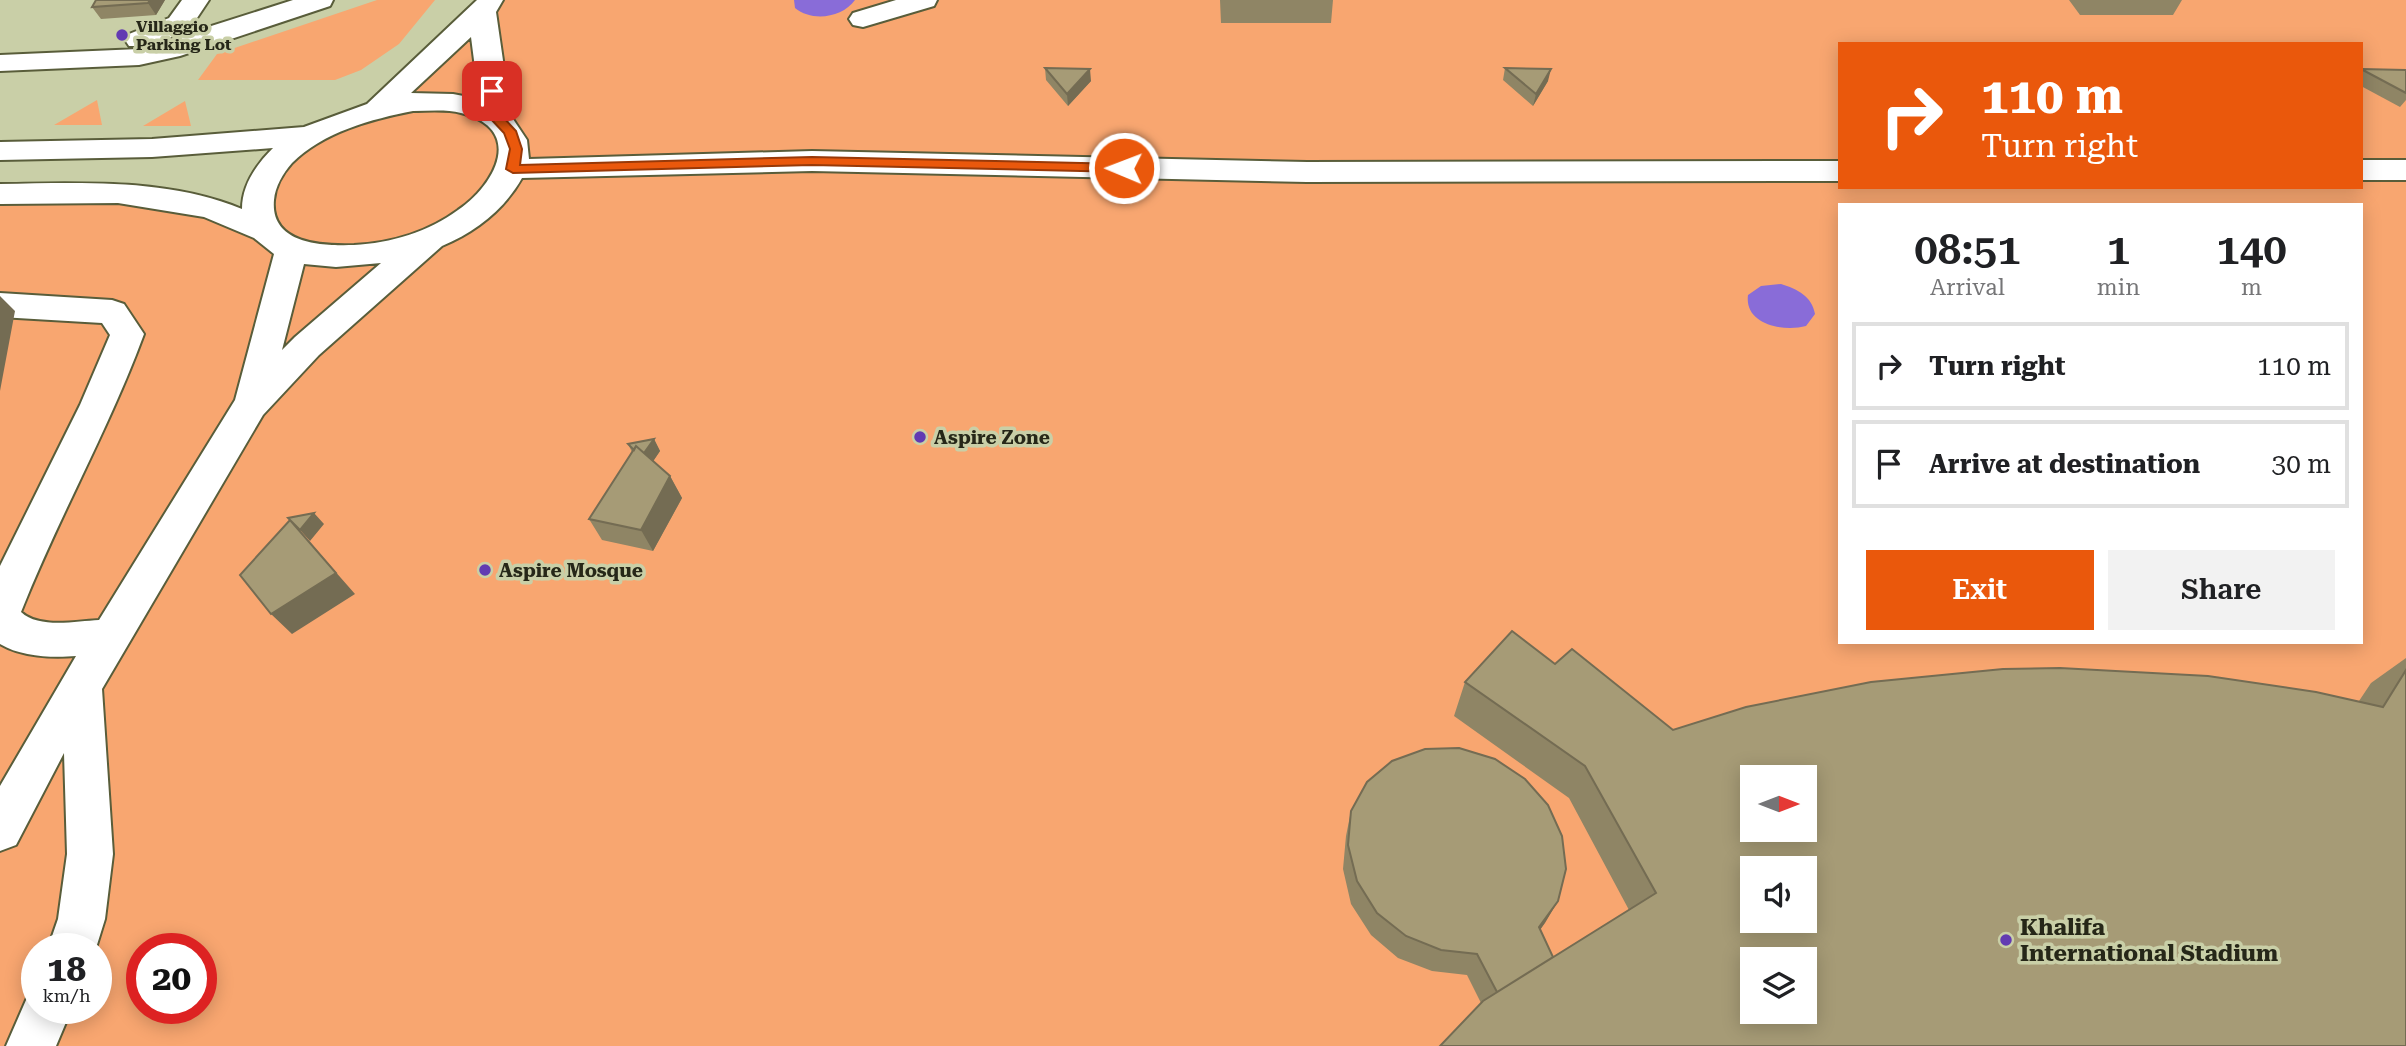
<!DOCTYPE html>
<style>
body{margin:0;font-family:"Roboto Serif",serif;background:#f2f2f2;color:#202124;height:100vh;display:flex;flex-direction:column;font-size:26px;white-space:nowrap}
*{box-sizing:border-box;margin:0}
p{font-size:23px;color:#757577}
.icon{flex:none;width:38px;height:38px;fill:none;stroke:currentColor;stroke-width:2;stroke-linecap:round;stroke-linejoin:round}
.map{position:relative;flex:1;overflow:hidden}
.panel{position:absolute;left:1838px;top:203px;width:525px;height:441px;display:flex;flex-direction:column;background:#fff;border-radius:0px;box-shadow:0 4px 18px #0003}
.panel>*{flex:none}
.banner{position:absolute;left:1838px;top:42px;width:525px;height:147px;border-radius:0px;box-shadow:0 4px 18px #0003;background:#ea580c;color:#fff;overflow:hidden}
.needle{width:46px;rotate:90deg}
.tools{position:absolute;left:1740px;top:765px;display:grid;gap:14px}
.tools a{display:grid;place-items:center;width:77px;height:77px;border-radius:0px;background:#fff;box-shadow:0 4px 18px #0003;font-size:35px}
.speed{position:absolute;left:21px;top:933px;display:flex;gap:14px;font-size:35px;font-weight:700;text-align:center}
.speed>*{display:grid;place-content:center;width:91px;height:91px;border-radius:50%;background:#fff;box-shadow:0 4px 18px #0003;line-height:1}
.speed small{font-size:18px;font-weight:400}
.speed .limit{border:10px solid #d22;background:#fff;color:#111}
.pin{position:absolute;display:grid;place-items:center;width:60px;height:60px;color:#fff;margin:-30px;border-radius:14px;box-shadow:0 4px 10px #0006}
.me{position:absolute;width:77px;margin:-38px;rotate:271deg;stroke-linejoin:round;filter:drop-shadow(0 0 5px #0008)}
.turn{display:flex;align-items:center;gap:24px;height:147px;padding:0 28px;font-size:32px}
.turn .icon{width:91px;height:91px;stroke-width:2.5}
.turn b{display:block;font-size:49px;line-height:60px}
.eta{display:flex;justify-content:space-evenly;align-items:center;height:119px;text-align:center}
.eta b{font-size:42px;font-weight:600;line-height:49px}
.button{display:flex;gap:14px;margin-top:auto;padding:14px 28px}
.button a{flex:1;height:80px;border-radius:0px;background:#ea580c;color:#fff;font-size:28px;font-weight:600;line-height:80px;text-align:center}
.button a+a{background:#f2f2f2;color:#202124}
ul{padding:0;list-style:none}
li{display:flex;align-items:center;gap:21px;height:88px;margin:0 14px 10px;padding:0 14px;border:4px solid #e0e0e0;border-radius:0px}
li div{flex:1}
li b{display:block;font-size:26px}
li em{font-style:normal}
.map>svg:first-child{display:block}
.green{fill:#f8a670;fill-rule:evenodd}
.water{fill:#896cd8}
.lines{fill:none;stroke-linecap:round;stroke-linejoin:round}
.minor-casing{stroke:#595d3a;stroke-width:4}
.minor{fill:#fff;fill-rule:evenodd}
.wall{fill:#8f8565}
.shaded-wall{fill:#746c53}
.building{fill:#a69b76;stroke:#746c53;stroke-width:2;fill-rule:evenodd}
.route{fill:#ea580c;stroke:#983908;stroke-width:2}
.poi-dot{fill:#623ab2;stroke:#c9cfa7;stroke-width:2.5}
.labels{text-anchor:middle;stroke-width:7;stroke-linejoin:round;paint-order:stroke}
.far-poi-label{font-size:16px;font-weight:bold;fill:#262718;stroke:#c9cfa7;text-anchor:start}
.poi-label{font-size:19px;font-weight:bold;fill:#262718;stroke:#c9cfa7;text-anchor:start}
.near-poi-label{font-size:23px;font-weight:bold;fill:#262718;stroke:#c9cfa7;text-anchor:start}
</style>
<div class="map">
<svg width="2406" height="1046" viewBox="0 0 2406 1046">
<rect width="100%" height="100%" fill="#c9cfa7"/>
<!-- green -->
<path class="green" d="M 377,0 L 435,0 L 399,44 L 361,70 L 335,80 L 198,80 L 217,54 Z
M 490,0 L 2406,0 L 2406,1046 L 0,1046 L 0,194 L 118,193 L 265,231 L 268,175 L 363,113 ZM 1839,44 L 2361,44 L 2361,187 L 1839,187 ZM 1839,205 L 2361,205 L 2361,642 L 1839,642 ZM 1752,777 L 1804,777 L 1804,830 L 1752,830 ZM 1752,868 L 1804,868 L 1804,920 L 1752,920 ZM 37,948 L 96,948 L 96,1008 L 37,1008 ZM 142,948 L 201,948 L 201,1008 L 142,1008 ZM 1752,959 L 1804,959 L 1804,1012 L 1752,1012 Z
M 97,100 L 102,125 L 54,125 Z
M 185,101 L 191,126 L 143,126 Z"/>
<!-- water -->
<path class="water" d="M 794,0 L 855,0 C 842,18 812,22 795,8 Z
M 1781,284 C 1797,289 1812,296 1815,314 L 1806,326 C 1784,332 1744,325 1748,295 L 1761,286 Z"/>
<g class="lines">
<!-- minor casing -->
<g class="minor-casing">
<path id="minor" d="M 182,0 L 209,0 L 189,30 L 149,46 L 129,46 L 125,40 L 129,34 L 169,18 Z
M 293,0 L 333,0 L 330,6 L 180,56 L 139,65 L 0,71 L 0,55 L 139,49 Z
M 477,0 L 503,0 L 496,12 L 511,116 L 527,140 L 529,159 L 812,151 L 1307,162 L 1839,161 L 1839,181 L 1307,182 L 812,171 L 522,178 C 504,210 475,232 442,246 L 319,355 L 263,415 L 102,689 L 113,854 L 105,919 L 96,948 L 48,948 L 58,919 L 67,854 L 64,753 L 16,845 L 0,851 L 0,786 L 76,656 C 53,658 21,657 0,644 L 0,566 L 80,405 L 110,335 L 102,323 L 0,317 L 0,293 L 112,300 L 124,304 L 144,334 C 109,429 58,518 21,612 C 39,629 76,621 99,620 L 235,400 L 274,254 L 254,238 L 204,217 L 118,203 L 0,204 L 0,184 C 81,183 166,178 242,209 C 242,185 256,165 273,148 L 152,157 L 0,160 L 0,142 L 152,139 L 304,127 L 367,104 ZM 471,37 L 479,99 L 453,94 L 411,93 ZM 413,111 C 429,111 446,109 461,113 C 525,129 496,184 458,210 C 428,232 391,243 354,245 C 322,246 270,244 274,200 C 275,187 283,173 292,163 C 323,132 372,119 413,111 ZM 381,263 L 295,337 L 282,350 L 304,264 L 336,267 Z
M 896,0 L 937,0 L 934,6 L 863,27 L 853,25 L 849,19 L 853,13 Z
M 2361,160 L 2406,160 L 2406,180 L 2361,180 Z
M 37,988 L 37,1008 L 72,1008 L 56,1046 L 6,1046 L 30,991 Z"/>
</g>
<!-- minor -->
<use href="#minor" class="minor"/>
</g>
<!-- wall -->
<path class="wall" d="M 96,0 L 165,0 L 156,15 L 101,19 L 92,7 Z
M 1220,0 L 1333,0 L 1331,23 L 1221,23 Z
M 2069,0 L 2182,0 L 2173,15 L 2080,15 Z
M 1045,68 L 1091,81 L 1068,106 L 1046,80 Z
M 1505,68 L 1548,81 L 1533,106 L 1503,80 Z
M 2361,69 L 2406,70 L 2406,100 L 2400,107 L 2361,86 Z
M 654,439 L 660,451 L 653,461 L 670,476 L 682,498 L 653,551 L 602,540 L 589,519 L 632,452 L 628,444 Z
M 2406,658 L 2406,1046 L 1481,1003 L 1467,975 L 1432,971 L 1398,958 L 1371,935 L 1351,904 L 1343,869 L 1346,836 L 1351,811 L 1558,901 L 1540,930 L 1553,957 L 1629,910 L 1569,798 L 1454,716 L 1465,682 L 1555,664 L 1673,730 L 2359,701 L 2371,683 Z"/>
<!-- shaded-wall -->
<path class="shaded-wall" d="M 150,0 L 165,0 L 156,15 L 148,3 Z
M 1090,69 L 1091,81 L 1068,106 L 1067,94 Z
M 1551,69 L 1548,81 L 1533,106 L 1536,94 Z
M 0,296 L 15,311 L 0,391 Z
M 654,439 L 660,451 L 648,469 L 641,457 Z
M 670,476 L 682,498 L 653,551 L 641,530 Z
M 314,513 L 324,524 L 310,541 L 300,530 Z
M 290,520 L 355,594 L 292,634 L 271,614 Z
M 1558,901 L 1545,923 L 1526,949 L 1539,927 Z"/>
<!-- building -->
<path class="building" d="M 96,0 L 150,0 L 148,3 L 92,7 Z
M 1045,68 L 1090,69 L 1067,94 Z
M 1505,68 L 1551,69 L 1536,94 Z
M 2361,69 L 2406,70 L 2406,93 Z
M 654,439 L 644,453 L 636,446 L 634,450 L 628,444 Z
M 636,446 L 670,476 L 641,530 L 589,519 Z
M 314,513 L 300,530 L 288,518 Z
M 290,520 L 336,573 L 271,614 L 240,575 Z
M 1512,631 L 1555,664 L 1572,649 L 1673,730 L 1746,707 L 1871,682 L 2003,669 L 2060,668 L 2208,676 L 2316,692 L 2383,707 L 2406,670 L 2406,1046 L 1440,1046 L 1483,1001 L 1656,893 L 1585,766 L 1465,682 ZM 1752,777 L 1804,777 L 1804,830 L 1752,830 ZM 1752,868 L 1804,868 L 1804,920 L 1752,920 ZM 1752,959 L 1804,959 L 1804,1012 L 1752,1012 Z
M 1459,748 L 1495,759 L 1525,779 L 1548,805 L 1562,836 L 1566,869 L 1558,901 L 1539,927 L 1553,957 L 1497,992 L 1477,954 L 1441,950 L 1406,936 L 1377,913 L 1357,881 L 1348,845 L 1351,811 L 1367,782 L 1392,761 L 1425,749 Z"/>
<!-- route -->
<path class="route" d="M 492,87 L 498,91 L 502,116 L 516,131 L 522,149 L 520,165 L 812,157 L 1124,164 L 1130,168 L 1124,172 L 812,165 L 513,173 L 506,169 L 510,149 L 504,133 L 489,117 L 486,91 Z"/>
<!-- markers -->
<g class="poi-dot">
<circle cx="122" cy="35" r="7"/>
<circle cx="920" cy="437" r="7"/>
<circle cx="485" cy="570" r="7"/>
<circle cx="2006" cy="940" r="7"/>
</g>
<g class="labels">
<!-- far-poi labels -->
<g class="far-poi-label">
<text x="136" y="32">Villaggio<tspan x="136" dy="18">Parking Lot</tspan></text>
</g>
<!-- poi labels -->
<g class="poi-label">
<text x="934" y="444">Aspire Zone</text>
<text x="499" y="577">Aspire Mosque</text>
</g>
<!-- near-poi labels -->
<g class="near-poi-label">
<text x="2020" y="935">Khalifa<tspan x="2020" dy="26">International Stadium</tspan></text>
</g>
</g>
</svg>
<div class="tools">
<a><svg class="needle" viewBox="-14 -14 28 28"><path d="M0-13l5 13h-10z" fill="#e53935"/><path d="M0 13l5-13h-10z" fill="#757577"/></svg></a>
<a><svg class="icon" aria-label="sound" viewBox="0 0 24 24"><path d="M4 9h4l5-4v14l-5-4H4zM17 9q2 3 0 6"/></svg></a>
<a><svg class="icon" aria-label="layers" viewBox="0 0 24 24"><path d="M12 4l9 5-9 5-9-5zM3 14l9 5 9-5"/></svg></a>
</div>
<div class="speed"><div>18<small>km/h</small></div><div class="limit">20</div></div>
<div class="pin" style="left:492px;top:91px;background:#d93025"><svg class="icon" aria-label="arrive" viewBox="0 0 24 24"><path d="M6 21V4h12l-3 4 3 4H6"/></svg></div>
<svg class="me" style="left:1124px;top:168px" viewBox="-20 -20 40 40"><circle r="17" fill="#ea580c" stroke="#fff" stroke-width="3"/><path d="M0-11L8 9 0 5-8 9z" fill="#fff"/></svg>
<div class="banner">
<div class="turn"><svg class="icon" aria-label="right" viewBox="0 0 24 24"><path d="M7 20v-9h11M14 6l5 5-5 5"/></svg><div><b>110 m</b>Turn right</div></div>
</div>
<section class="panel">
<div class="eta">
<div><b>08:51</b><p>Arrival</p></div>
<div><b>1</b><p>min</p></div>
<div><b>140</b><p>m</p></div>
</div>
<ul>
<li><svg class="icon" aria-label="right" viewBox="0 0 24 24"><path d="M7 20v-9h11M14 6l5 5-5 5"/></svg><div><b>Turn right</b></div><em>110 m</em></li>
<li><svg class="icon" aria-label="arrive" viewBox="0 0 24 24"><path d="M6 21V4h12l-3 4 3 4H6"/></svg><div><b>Arrive at destination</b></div><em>30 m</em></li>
</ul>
<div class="button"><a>Exit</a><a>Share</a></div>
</section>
</div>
